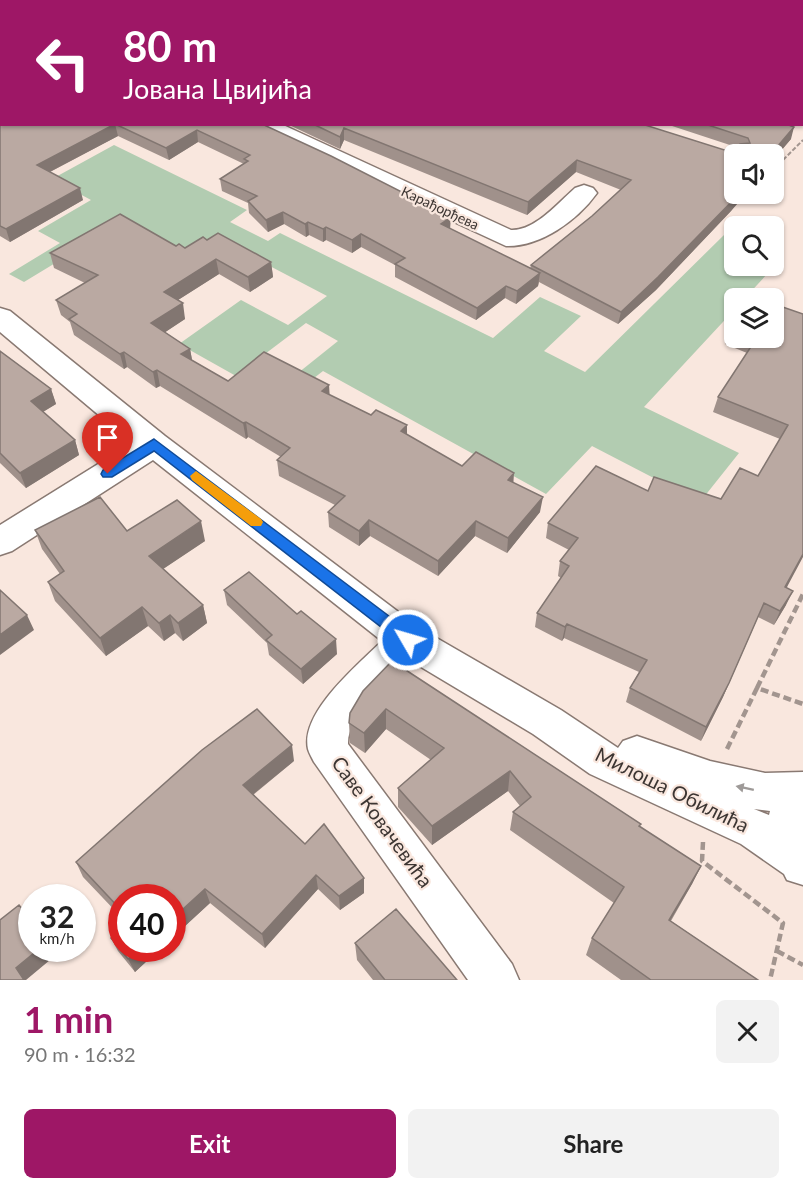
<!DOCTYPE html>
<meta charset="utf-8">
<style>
body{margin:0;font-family:Lato,sans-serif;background:#f2f2f2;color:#222;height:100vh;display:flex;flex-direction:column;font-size:22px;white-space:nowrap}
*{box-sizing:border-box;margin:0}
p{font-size:20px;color:#767676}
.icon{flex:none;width:33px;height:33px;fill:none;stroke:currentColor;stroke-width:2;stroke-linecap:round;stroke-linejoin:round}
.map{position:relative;height:980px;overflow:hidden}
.panel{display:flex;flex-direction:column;background:#fff;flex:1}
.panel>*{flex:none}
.hud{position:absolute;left:0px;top:0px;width:804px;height:126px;box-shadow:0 2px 4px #0004;background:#9e1766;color:#fff;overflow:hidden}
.buttons{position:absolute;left:724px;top:144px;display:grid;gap:12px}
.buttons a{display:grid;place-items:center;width:60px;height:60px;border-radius:9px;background:#fff;box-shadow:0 2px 4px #0004;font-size:30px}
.speed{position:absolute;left:18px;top:884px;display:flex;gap:12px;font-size:30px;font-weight:700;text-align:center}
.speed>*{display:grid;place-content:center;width:78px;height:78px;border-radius:50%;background:#fff;box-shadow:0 2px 4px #0004;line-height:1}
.speed small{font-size:15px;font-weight:400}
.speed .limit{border:9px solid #d22;background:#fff;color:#111}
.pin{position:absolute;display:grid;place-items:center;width:51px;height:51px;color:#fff;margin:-62px -26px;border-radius:50% 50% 50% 0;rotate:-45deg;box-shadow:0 0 6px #0007}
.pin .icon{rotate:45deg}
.me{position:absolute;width:66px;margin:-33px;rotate:308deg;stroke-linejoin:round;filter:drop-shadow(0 0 4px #0008)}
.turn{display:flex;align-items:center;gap:21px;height:126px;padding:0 24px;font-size:27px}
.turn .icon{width:78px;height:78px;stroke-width:2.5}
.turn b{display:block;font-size:42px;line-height:51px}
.round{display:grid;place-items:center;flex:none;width:63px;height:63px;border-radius:9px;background:#f2f2f2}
.summary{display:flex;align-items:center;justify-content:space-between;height:102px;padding:0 24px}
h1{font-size:36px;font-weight:700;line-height:45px;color:#9e1766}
.cta{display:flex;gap:12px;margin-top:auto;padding:12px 24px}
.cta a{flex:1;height:69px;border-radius:9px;background:#9e1766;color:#fff;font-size:24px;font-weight:700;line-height:69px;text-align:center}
.cta a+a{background:#f2f2f2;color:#222}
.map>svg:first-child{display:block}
.green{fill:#b2ccb1}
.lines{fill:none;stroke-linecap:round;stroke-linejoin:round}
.minor-casing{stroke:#897972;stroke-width:3}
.path-far1{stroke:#a2958f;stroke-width:2;stroke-dasharray:4.5 2;stroke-linecap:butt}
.path{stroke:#a2958f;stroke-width:4.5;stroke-dasharray:8 4;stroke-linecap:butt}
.minor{fill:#fff;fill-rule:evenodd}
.rail-casing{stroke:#9a8d87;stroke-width:4.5}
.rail{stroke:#f9e7de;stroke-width:3;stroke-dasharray:9;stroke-linecap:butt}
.wall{fill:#a0918b}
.shaded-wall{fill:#827671}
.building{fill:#baa9a2;stroke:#827671;stroke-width:1.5}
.oneway{fill:#9e9a98}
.route{fill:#1a73e8;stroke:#114b97;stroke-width:1.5}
.slow{fill:#f59e0b}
.labels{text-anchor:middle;stroke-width:4.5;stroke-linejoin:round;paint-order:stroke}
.far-street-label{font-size:14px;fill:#3c3532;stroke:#f9e7de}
.near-street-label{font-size:20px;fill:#3c3532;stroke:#f9e7de}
</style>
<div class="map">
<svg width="803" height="980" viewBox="0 0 803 980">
<rect width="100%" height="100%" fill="#f9e7de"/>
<!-- green -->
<path class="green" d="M 606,0 L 803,0 L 803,57 L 802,2 Z
M 114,145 L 247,210 L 230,222 L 268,241 L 280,233 L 493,338 L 540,297 L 581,316 L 544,351 L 585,372 L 724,235 L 735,239 L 735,266 L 774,266 L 774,255 L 782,258 L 745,298 L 735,298 L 735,309 L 644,407 L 739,453 L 700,502 L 592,446 L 546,494 L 323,371 L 291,396 L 278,389 L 338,341 L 306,323 L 236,376 L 179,344 L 241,300 L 288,325 L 327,296 L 243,252 L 189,257 L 123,222 L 24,282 L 9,274 L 60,243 L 38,231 L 91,200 L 52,179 Z"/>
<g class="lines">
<!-- minor casing -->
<g class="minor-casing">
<path id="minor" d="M 250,124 L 281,124 L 511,230 C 535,231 558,203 575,188 L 584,185 L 593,188 L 597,193 C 577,221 540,247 506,246 L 253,129 Z
M 0,308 L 10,311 L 165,436 L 421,629 L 561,710 L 618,748 L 623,741 L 637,736 L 710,761 L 765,773 L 803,772 L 803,885 L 787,880 L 784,874 L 741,844 L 590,774 L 533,734 L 411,661 C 391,681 347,714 348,744 L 512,964 L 519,980 L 468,980 L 314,762 C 312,758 309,753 308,749 C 300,712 359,664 382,641 L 153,460 L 12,551 L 0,555 L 0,525 L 132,443 L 0,332 ZM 754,809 L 770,811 L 769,815 Z"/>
</g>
<!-- path-far1 -->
<path class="path-far1" d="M 774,169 L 803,140"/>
<!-- path -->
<path class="path" d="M 757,688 L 803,594
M 727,749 L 757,688 L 803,704
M 703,842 L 702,861 L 783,923 L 770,980
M 777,951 L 803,965"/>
<!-- minor -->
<use href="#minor" class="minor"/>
<!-- rail casing -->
<g class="rail-casing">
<path id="rail" d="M 543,0 L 548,2
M 566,0 L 571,2"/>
</g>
<!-- rail -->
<use href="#rail" class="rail"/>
</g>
<!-- wall -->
<path class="wall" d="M 0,1 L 2,2 L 2,72 L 0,71 Z
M 2,73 L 2,124 L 262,124 L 450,229 L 530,269 L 531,265 L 592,216 L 621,190 L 576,172 L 527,215 L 344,140 L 340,149 L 287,124 L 642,124 L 737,154 L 739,148 L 666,124 L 786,124 L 791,139 L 774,159 L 774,154 L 731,211 L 656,290 L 618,324 L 539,282 L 538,286 L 516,304 L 505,298 L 476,320 L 395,277 L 395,265 L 361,247 L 352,253 L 326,240 L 323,242 L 309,235 L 306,237 L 284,224 L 268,232 L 249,213 L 248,203 L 222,191 L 220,179 L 244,164 L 198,142 L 169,160 L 118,136 L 50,172 L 83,200 L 10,242 L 0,236 L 0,74 Z
M 207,240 L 271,262 L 273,277 L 250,292 L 219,274 L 178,300 L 185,319 L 165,332 L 190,349 L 192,360 L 228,381 L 330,395 L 371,415 L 407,425 L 407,435 L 462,466 L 513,482 L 540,512 L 507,553 L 475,536 L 438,576 L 370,536 L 359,546 L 329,527 L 328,512 L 335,505 L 279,476 L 277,460 L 281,457 L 248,437 L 246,439 L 160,386 L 156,388 L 127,367 L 124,369 L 74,335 L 70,322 L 61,315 L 56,300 L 85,283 L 54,268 L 50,253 L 176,246 L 185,248 Z
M 803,314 L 787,588 L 786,605 L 774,625 L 758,617 L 723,697 L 701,741 L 626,702 L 630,688 L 639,672 L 564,638 L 562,641 L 535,627 L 537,613 L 561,578 L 558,576 L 560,561 L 569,550 L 546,538 L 548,523 L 648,491 L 721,499 L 758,476 L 780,439 L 713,412 L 718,397 L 747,353 L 725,344 L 730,330 L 735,322 L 735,338 L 774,338 Z
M 0,351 L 51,389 L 56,404 L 43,412 L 75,440 L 79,455 L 26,488 L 0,463 Z
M 35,530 L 127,531 L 205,541 L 163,569 L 203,605 L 207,623 L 183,641 L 175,633 L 164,641 L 148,626 L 106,656 L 55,601 L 48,582 L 60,574 L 42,549 Z
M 224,590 L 337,654 L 303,684 L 269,655 L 267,643 L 227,605 Z
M 363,691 L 640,827 L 701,866 L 692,884 L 671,921 L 758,980 L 621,980 L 586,955 L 592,938 L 614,903 L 510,830 L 513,812 L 520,806 L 508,791 L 432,845 L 398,807 L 398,788 L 431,760 L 386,729 L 365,753 L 350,743 L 349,723 Z
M 294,761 L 253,795 L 305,844 L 364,878 L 364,893 L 340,910 L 318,889 L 265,948 L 210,903 L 172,938 L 172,897 L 122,897 L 122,918 L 83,877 L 76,862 Z
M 111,938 L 122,948 L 161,948 L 135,972 L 118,951 Z
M 355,943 L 457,980 L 373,980 L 357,960 Z"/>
<!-- shaded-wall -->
<path class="shaded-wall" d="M 115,124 L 118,136 L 40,177 L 37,165 Z
M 794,127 L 791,139 L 774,159 L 774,154 L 771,154 Z
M 344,128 L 344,140 L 340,149 L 340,137 Z
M 197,130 L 198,142 L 169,160 L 166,148 Z
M 577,160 L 576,172 L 527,215 L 528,202 Z
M 80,188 L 83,200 L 10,242 L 6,229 Z
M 739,194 L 746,194 L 731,211 L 656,290 L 618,324 L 621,312 Z
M 283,212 L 284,224 L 268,232 L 266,220 Z
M 451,217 L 450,230 L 441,224 Z
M 308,222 L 309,235 L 306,237 L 305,224 Z
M 326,227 L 326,240 L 323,242 L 323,229 Z
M 361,234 L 361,247 L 352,253 L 352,240 Z
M 216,259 L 219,274 L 167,307 L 164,292 Z
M 271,262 L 273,277 L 250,292 L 248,277 Z
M 540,273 L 538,286 L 516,304 L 517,291 Z
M 506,286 L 505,298 L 476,320 L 477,308 Z
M 183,303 L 185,319 L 155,339 L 151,323 Z
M 190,349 L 193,365 L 181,354 Z
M 124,352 L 127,367 L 124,369 L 120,354 Z
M 157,370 L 160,386 L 156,388 L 153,372 Z
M 329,385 L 330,400 L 322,391 Z
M 51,389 L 56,404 L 36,416 L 31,401 Z
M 246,422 L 248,437 L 246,439 L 243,423 Z
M 407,425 L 407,441 L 401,431 Z
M 75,440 L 79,455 L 26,488 L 20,473 Z
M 514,473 L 513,489 L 508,480 Z
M 543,497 L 540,512 L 507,553 L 508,538 Z
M 369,520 L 370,536 L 359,546 L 359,531 Z
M 201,521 L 205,541 L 154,575 L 149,556 Z
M 476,521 L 475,536 L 438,576 L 438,561 Z
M 803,554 L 803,557 L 779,602 L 785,587 Z
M 793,591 L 786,605 L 774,625 L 780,611 Z
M 203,605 L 207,623 L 183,641 L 178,623 Z
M 142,607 L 148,626 L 106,656 L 100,638 Z
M 27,615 L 34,630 L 0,655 L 0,635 Z
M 170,615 L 175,633 L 164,641 L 159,623 Z
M 758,617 L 723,697 L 701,741 L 706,727 Z
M 567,624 L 564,638 L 562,641 L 565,627 Z
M 336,639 L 337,654 L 303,684 L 301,669 Z
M 386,709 L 386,729 L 365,753 L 364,733 Z
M 292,745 L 294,761 L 246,800 L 243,785 Z
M 510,771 L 508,791 L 432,845 L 432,826 Z
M 701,866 L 692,884 L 661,936 L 669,920 Z
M 316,875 L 318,889 L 265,948 L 262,934 Z
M 364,878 L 364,893 L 340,910 L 339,896 Z
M 205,889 L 210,903 L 172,938 L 172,919 Z
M 40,948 L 51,948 L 56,955 L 26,980 L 24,980 L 16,968 Z
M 141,948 L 161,948 L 135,972 L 128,959 Z"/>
<!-- building -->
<path class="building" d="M 1,0 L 467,0 L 471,2 L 2,2 L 2,62 L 0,61 Z
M 2,88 L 2,124 L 115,124 L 37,165 L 80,188 L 6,229 L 0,226 L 0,89 Z
M 115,124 L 262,124 L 331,156 L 451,217 L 441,224 L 540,273 L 517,291 L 506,286 L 477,308 L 395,264 L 405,258 L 361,234 L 352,240 L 326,227 L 323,229 L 308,222 L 305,224 L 283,212 L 266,220 L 248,201 L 257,196 L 220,179 L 248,161 L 244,159 L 250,155 L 197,130 L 166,148 Z
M 313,124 L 642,124 L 737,154 L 740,152 L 740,144 L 750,143 L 748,138 L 705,124 L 786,124 L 794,127 L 771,154 L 735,154 L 735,194 L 739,194 L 658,277 L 621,312 L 531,265 L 592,216 L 631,180 L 577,160 L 528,202 L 344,128 L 340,137 Z
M 120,214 L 176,246 L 179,244 L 185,248 L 203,237 L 207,240 L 218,233 L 271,262 L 248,277 L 216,259 L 164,292 L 183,303 L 151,323 L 190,349 L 181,354 L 228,381 L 264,352 L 329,385 L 322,391 L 371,415 L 376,410 L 407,425 L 401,431 L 462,466 L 476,452 L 514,473 L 508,480 L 543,497 L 508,538 L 476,521 L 438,561 L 369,520 L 359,531 L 328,512 L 345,496 L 277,460 L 290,448 L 246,422 L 243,423 L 157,370 L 153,372 L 124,352 L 120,354 L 69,319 L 77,314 L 56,300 L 98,275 L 50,253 Z
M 774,304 L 803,314 L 803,554 L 785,587 L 793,591 L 780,611 L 764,603 L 729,683 L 706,727 L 630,688 L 647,660 L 567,624 L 565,627 L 537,613 L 569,566 L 560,561 L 578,538 L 548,523 L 596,466 L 648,491 L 654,477 L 721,499 L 740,468 L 758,476 L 788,425 L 718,397 L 756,339 L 751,338 L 774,338 Z
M 735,322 L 735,332 L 730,330 Z
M 0,351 L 51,389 L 31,401 L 75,440 L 20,473 L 0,453 Z
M 100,497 L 127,531 L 177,500 L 201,521 L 149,556 L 203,605 L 178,623 L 170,615 L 159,623 L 142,607 L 100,638 L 48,582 L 64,571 L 35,530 Z
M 249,572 L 297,614 L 301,611 L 336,639 L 301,669 L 266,640 L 272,635 L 224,590 Z
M 0,590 L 27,615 L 0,635 Z
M 392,661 L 641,824 L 639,826 L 701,866 L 669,920 L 758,980 L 651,980 L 592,938 L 624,887 L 513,812 L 531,797 L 510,771 L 432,826 L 398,788 L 444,748 L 386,709 L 364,733 L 349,723 L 350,713 L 363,691 Z
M 257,709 L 292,745 L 243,785 L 305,844 L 324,824 L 364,878 L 339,896 L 316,875 L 262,934 L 205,889 L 172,919 L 172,897 L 122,897 L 122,911 L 76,862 L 202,750 Z
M 19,905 L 32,921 L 32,948 L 40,948 L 16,968 L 24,980 L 0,980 L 0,920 Z
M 396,909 L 457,980 L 385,980 L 355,943 Z
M 122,928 L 122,948 L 141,948 L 128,959 L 111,938 Z"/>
<!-- one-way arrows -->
<defs><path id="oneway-solid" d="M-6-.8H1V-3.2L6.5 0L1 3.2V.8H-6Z" transform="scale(1.5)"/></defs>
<use class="oneway" href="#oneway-solid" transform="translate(745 788) rotate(-168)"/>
<!-- route -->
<path class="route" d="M 154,439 L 414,635 L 416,640 L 414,644 L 408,646 L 403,644 L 154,451 L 112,477 L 103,477 L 101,474 L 103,470 Z"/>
<!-- slow -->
<path class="slow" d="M 196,471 L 261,519 L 263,522 L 261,526 L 251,526 L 192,480 L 190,476 Z"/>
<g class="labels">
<!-- far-street labels -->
<g class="far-street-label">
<text transform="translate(440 208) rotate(25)" y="5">Карађорђева</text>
</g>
<!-- near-street labels -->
<g class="near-street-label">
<text transform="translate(672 790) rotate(26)" y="7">Милоша Обилића</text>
<text transform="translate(382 822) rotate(54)" y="7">Саве Ковачевића</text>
</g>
</g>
</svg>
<div class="buttons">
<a><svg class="icon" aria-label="sound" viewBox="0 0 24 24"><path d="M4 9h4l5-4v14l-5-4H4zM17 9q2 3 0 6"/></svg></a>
<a><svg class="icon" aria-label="search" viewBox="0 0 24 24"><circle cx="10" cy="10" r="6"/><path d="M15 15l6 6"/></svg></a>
<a><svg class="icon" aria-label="layers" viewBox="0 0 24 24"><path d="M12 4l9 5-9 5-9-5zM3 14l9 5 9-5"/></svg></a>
</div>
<div class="speed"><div>32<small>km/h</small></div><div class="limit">40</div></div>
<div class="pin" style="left:108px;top:474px;background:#d93025"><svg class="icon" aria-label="arrive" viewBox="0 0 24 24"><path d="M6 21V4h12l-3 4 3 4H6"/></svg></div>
<svg class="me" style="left:408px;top:640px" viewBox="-20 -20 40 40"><circle r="17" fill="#1a73e8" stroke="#fff" stroke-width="3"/><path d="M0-11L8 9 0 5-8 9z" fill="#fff"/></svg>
<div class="hud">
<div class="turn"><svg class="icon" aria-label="left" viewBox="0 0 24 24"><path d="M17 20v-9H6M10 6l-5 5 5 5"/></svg><div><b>80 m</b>Јована Цвијића</div></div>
</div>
</div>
<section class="panel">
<div class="summary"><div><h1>1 min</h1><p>90 m · 16:32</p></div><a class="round"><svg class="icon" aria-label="close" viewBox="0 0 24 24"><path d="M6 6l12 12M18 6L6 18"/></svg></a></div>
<div class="cta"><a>Exit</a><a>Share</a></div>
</section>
